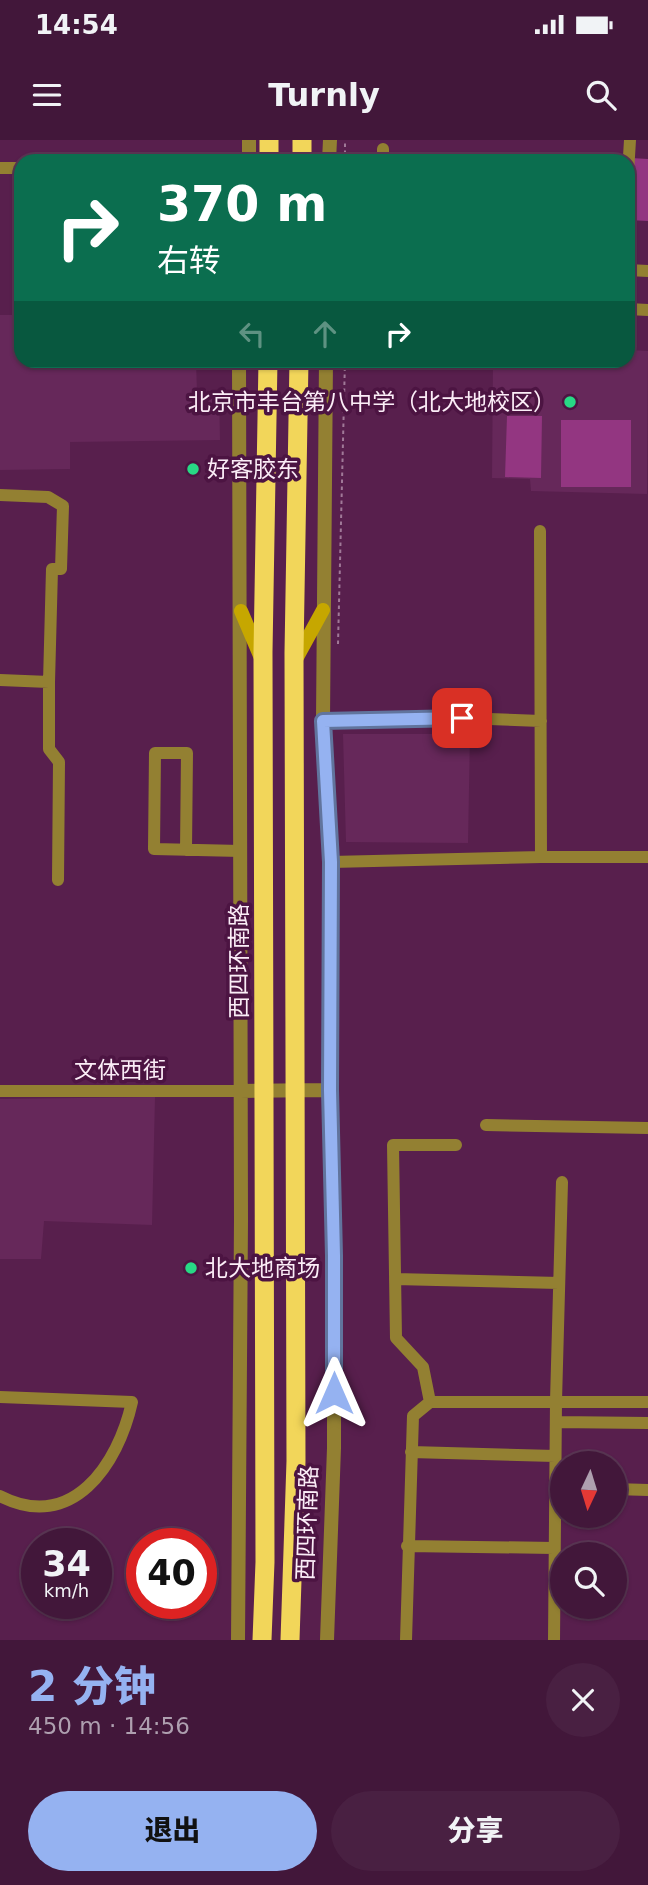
<!DOCTYPE html>
<html lang="zh">
<meta charset="utf-8">
<style>
body{margin:0;font-family:"DejaVu Sans","Noto Sans SC",sans-serif;background:#492042;color:#f1f3f6;height:100vh;display:flex;flex-direction:column;font-size:26px;white-space:nowrap}
*{box-sizing:border-box;margin:0}
p{font-size:23px;color:#ae9faf}
.icon{flex:none;width:38px;height:38px;fill:none;stroke:currentColor;stroke-width:2;stroke-linecap:round;stroke-linejoin:round}
.map{position:relative;height:1500px;overflow:hidden}
.side{display:flex;flex-direction:column;background:#42173a;flex:1}
.side>*{flex:none}
.guide{position:absolute;left:14px;top:14px;width:621px;height:214px;border-radius:21px;box-shadow:0 2px 5px #0004,0 0 0 2px #5a3654;background:#0b6e4f;color:#fff;overflow:hidden}
.needle{width:46px;rotate:184deg}
.tools{position:absolute;left:550px;top:1311px;display:grid;gap:14px}
.tools a{display:grid;place-items:center;width:77px;height:77px;border-radius:50%;background:#42173a;box-shadow:0 2px 5px #0004,0 0 0 2px #5a3654;font-size:35px}
.speed{position:absolute;left:21px;top:1388px;display:flex;gap:14px;font-size:35px;font-weight:700;text-align:center}
.speed>*{display:grid;place-content:center;width:91px;height:91px;border-radius:50%;background:#42173a;box-shadow:0 2px 5px #0004,0 0 0 2px #5a3654;line-height:1}
.speed small{font-size:18px;font-weight:400}
.speed .limit{border:10px solid #d22;background:#fff;color:#111}
.pin{position:absolute;display:grid;place-items:center;width:60px;height:60px;color:#fff;margin:-30px;border-radius:14px;box-shadow:0 4px 10px #0006}
.me{position:absolute;width:77px;margin:-38px;rotate:0deg;stroke-linejoin:round;filter:drop-shadow(0 0 5px #0008)}
.turn{display:flex;align-items:center;gap:24px;height:147px;padding:0 28px;font-size:32px}
.turn .icon{width:91px;height:91px;stroke-width:2.5}
.turn b{display:block;font-size:49px;line-height:60px}
.lanes{display:flex;align-items:center;height:66px;padding:0 28px;background:#0003;justify-content:center;gap:35px;direction:ltr}
.lanes .off{opacity:.35}
.round{display:grid;place-items:center;flex:none;width:74px;height:74px;border-radius:37px;background:#492042}
.headline{display:flex;align-items:center;justify-content:space-between;height:119px;padding:0 28px}
h1{font-size:42px;font-weight:800;line-height:52px;color:#95b2f1}
.action{display:flex;gap:14px;margin-top:auto;padding:14px 28px}
.action a{flex:1;height:80px;border-radius:42px;background:#95b2f1;color:#111;font-size:28px;font-weight:800;line-height:80px;text-align:center}
.action a+a{background:#492042;color:#f1f3f6}
.status{display:flex;justify-content:space-between;align-items:center;height:49px;padding:0 35px;background:#42173a;direction:ltr}
.status svg{height:19px;fill:currentColor}
header{display:flex;justify-content:space-between;align-items:center;height:91px;padding:0 28px;background:#42173a;font-size:32px;font-weight:800}
.map>svg:first-child{display:block}
.built{fill:#66285a}
.green{fill:#933681}
.lines{fill:none;stroke-linecap:round;stroke-linejoin:round}
.path{stroke:#a07998;stroke-width:2;stroke-dasharray:3.5 3.5;stroke-linecap:butt}
.minor{stroke:#938032;stroke-width:12}
.tertiary{stroke:#938032;stroke-width:14}
.secondary{stroke:#c6a700;stroke-width:14}
.trunk{stroke:#f2d65a;stroke-width:19}
.trunk-bridge{stroke:#f2d65a;stroke-width:19}
.route-casing{stroke:#61749d;stroke-width:18}
.route{stroke:#95b2f1;stroke-width:12}
.poi-dot{fill:#28d885;stroke:#4c1442;stroke-width:2.5}
.labels{text-anchor:middle;stroke-width:7;stroke-linejoin:round;paint-order:stroke}
.poi-label{font-size:23px;fill:#fbedf7;stroke:#4c1442;text-anchor:start}
.street-label{font-size:23px;fill:#fbedf7;stroke:#4c1442}
</style>
<div class="status"><b>14:54</b><svg viewBox="0 0 49 12"><path d="M0 12V9h3v3zM5 12V6h3v6zM10 12V3h3v9zM15 12V0h3v12zM26 1h20v11H26zM47 4h2v5h-2z"/></svg></div>
<header><svg class="icon" aria-label="menu" viewBox="0 0 24 24"><path d="M4 6h16M4 12h16M4 18h16"/></svg>Turnly<svg class="icon" aria-label="search" viewBox="0 0 24 24"><circle cx="10" cy="10" r="6"/><path d="M15 15l6 6"/></svg></header>
<div class="map">
<svg width="648" height="1500" viewBox="0 0 648 1500">
<rect width="100%" height="100%" fill="#581f4d"/>
<!-- built -->
<path class="built" d="M 0,175 L 21,175 L 21,220 L 196,221 L 197,252 L 219,250 L 220,300 L 70,302 L 70,329 L 0,330 Z
M 628,210 L 648,211 L 647,354 L 531,351 L 530,339 L 492,338 L 493,221 L 628,220 Z
M 343,594 L 470,594 L 468,703 L 346,702 Z
M 155,957 L 152,1085 L 44,1081 L 41,1119 L 0,1119 L 0,959 Z"/>
<!-- green -->
<path class="green" d="M 631,18 L 648,19 L 648,81 L 628,80 Z
M 507,276 L 542,276 L 541,338 L 505,337 Z
M 561,280 L 631,280 L 631,347 L 561,347 Z"/>
<g class="lines">
<!-- path -->
<path class="path" d="M 345,21 L 345,0
M 338,504 L 345,220"/>
<!-- minor -->
<path class="minor" d="M 383,21 L 383,9
M 0,28 L 21,28
M 628,33 L 630,0
M 628,130 L 648,131
M 628,169 L 648,170
M 0,355 L 48,357 L 63,366 L 61,429 L 52,429 L 49,542 L 0,540
M 540,391 L 541,717
M 49,542 L 49,609 L 59,622 L 58,740
M 323,581 L 462,578 L 541,581
M 186,710 L 187,613 L 155,613 L 154,709 L 241,711
M 331,722 L 541,717 L 648,717
M 0,951 L 240,951
M 486,985 L 648,988
M 395,1139 L 559,1143
M 0,1257 L 132,1262 C 118,1325 72,1393 0,1356
M 430,1262 L 423,1227 L 396,1198 L 393,1005 L 456,1005
M 556,1282 L 648,1283
M 411,1312 L 555,1316
M 614,1349 L 648,1350
M 407,1406 L 554,1408
M 406,1500 L 413,1276 L 430,1262 L 648,1262
M 554,1500 L 556,1261 L 562,1042"/>
<!-- tertiary -->
<path class="tertiary" d="M 249,21 L 249,0
M 329,21 L 330,0
M 326,220 L 323,581 L 331,722 L 330,950 L 334,1116 L 334,1308 L 327,1500
M 240,951 L 330,950
M 238,1500 L 241,1080 L 239,220"/>
<!-- secondary -->
<path class="secondary" d="M 241,471 L 261,518
M 295,521 L 323,470"/>
<!-- trunk -->
<path class="trunk" d="M 269,0 L 269,21
M 302,21 L 302,0"/>
<!-- trunk-bridge -->
<path class="trunk-bridge" d="M 262,1500 L 265,1422 L 263,512 L 268,220
M 290,1500 L 296,1321 L 294,513 L 299,220"/>
</g>
<g class="lines">
<!-- route casing -->
<g class="route-casing">
<path id="route" d="M 334,1253 L 334,1116 L 330,950 L 331,722 L 323,581 L 462,578"/>
</g>
<!-- route -->
<use href="#route" class="route"/>
</g>
<!-- markers -->
<g class="poi-dot">
<circle cx="570" cy="262" r="7"/>
<circle cx="193" cy="329" r="7"/>
<circle cx="191" cy="1128" r="7"/>
</g>
<g class="labels">
<!-- poi labels -->
<g class="poi-label">
<text x="556" y="270" text-anchor="end">北京市丰台第八中学（北大地校区）</text>
<text x="207" y="337">好客胶东</text>
<text x="205" y="1136">北大地商场</text>
</g>
<!-- street labels -->
<g class="street-label">
<text transform="translate(239 821) rotate(-90)" y="8">西四环南路</text>
<text x="120" y="938">文体西街</text>
<text transform="translate(307 1383) rotate(-88)" y="8">西四环南路</text>
</g>
</g>
</svg>
<div class="tools">
<a><svg class="needle" viewBox="-14 -14 28 28"><path d="M0-13l5 13h-10z" fill="#e53935"/><path d="M0 13l5-13h-10z" fill="#ae9faf"/></svg></a>
<a><svg class="icon" aria-label="search" viewBox="0 0 24 24"><circle cx="10" cy="10" r="6"/><path d="M15 15l6 6"/></svg></a>
</div>
<div class="speed"><div>34<small>km/h</small></div><div class="limit">40</div></div>
<div class="pin" style="left:462px;top:578px;background:#d93025"><svg class="icon" aria-label="arrive" viewBox="0 0 24 24"><path d="M6 21V4h12l-3 4 3 4H6"/></svg></div>
<svg class="me" style="left:334px;top:1253px" viewBox="-20 -20 40 40"><path d="M0-17L14 15 0 8-14 15z" fill="#95b2f1" stroke="#fff" stroke-width="4"/></svg>
<div class="guide">
<div class="turn"><svg class="icon" aria-label="right" viewBox="0 0 24 24"><path d="M7 20v-9h11M14 6l5 5-5 5"/></svg><div><b>370 m</b>右转</div></div>
<div class="lanes"><svg class="icon off" aria-label="left" viewBox="0 0 24 24"><path d="M17 20v-9H6M10 6l-5 5 5 5"/></svg><svg class="icon off" aria-label="ahead" viewBox="0 0 24 24"><path d="M12 20V5M6 11l6-6 6 6"/></svg><svg class="icon" aria-label="right" viewBox="0 0 24 24"><path d="M7 20v-9h11M14 6l5 5-5 5"/></svg></div>
</div>
</div>
<section class="side">
<div class="headline"><div><h1>2 分钟</h1><p>450 m · 14:56</p></div><a class="round"><svg class="icon" aria-label="close" viewBox="0 0 24 24"><path d="M6 6l12 12M18 6L6 18"/></svg></a></div>
<div class="action"><a>退出</a><a>分享</a></div>
</section>
